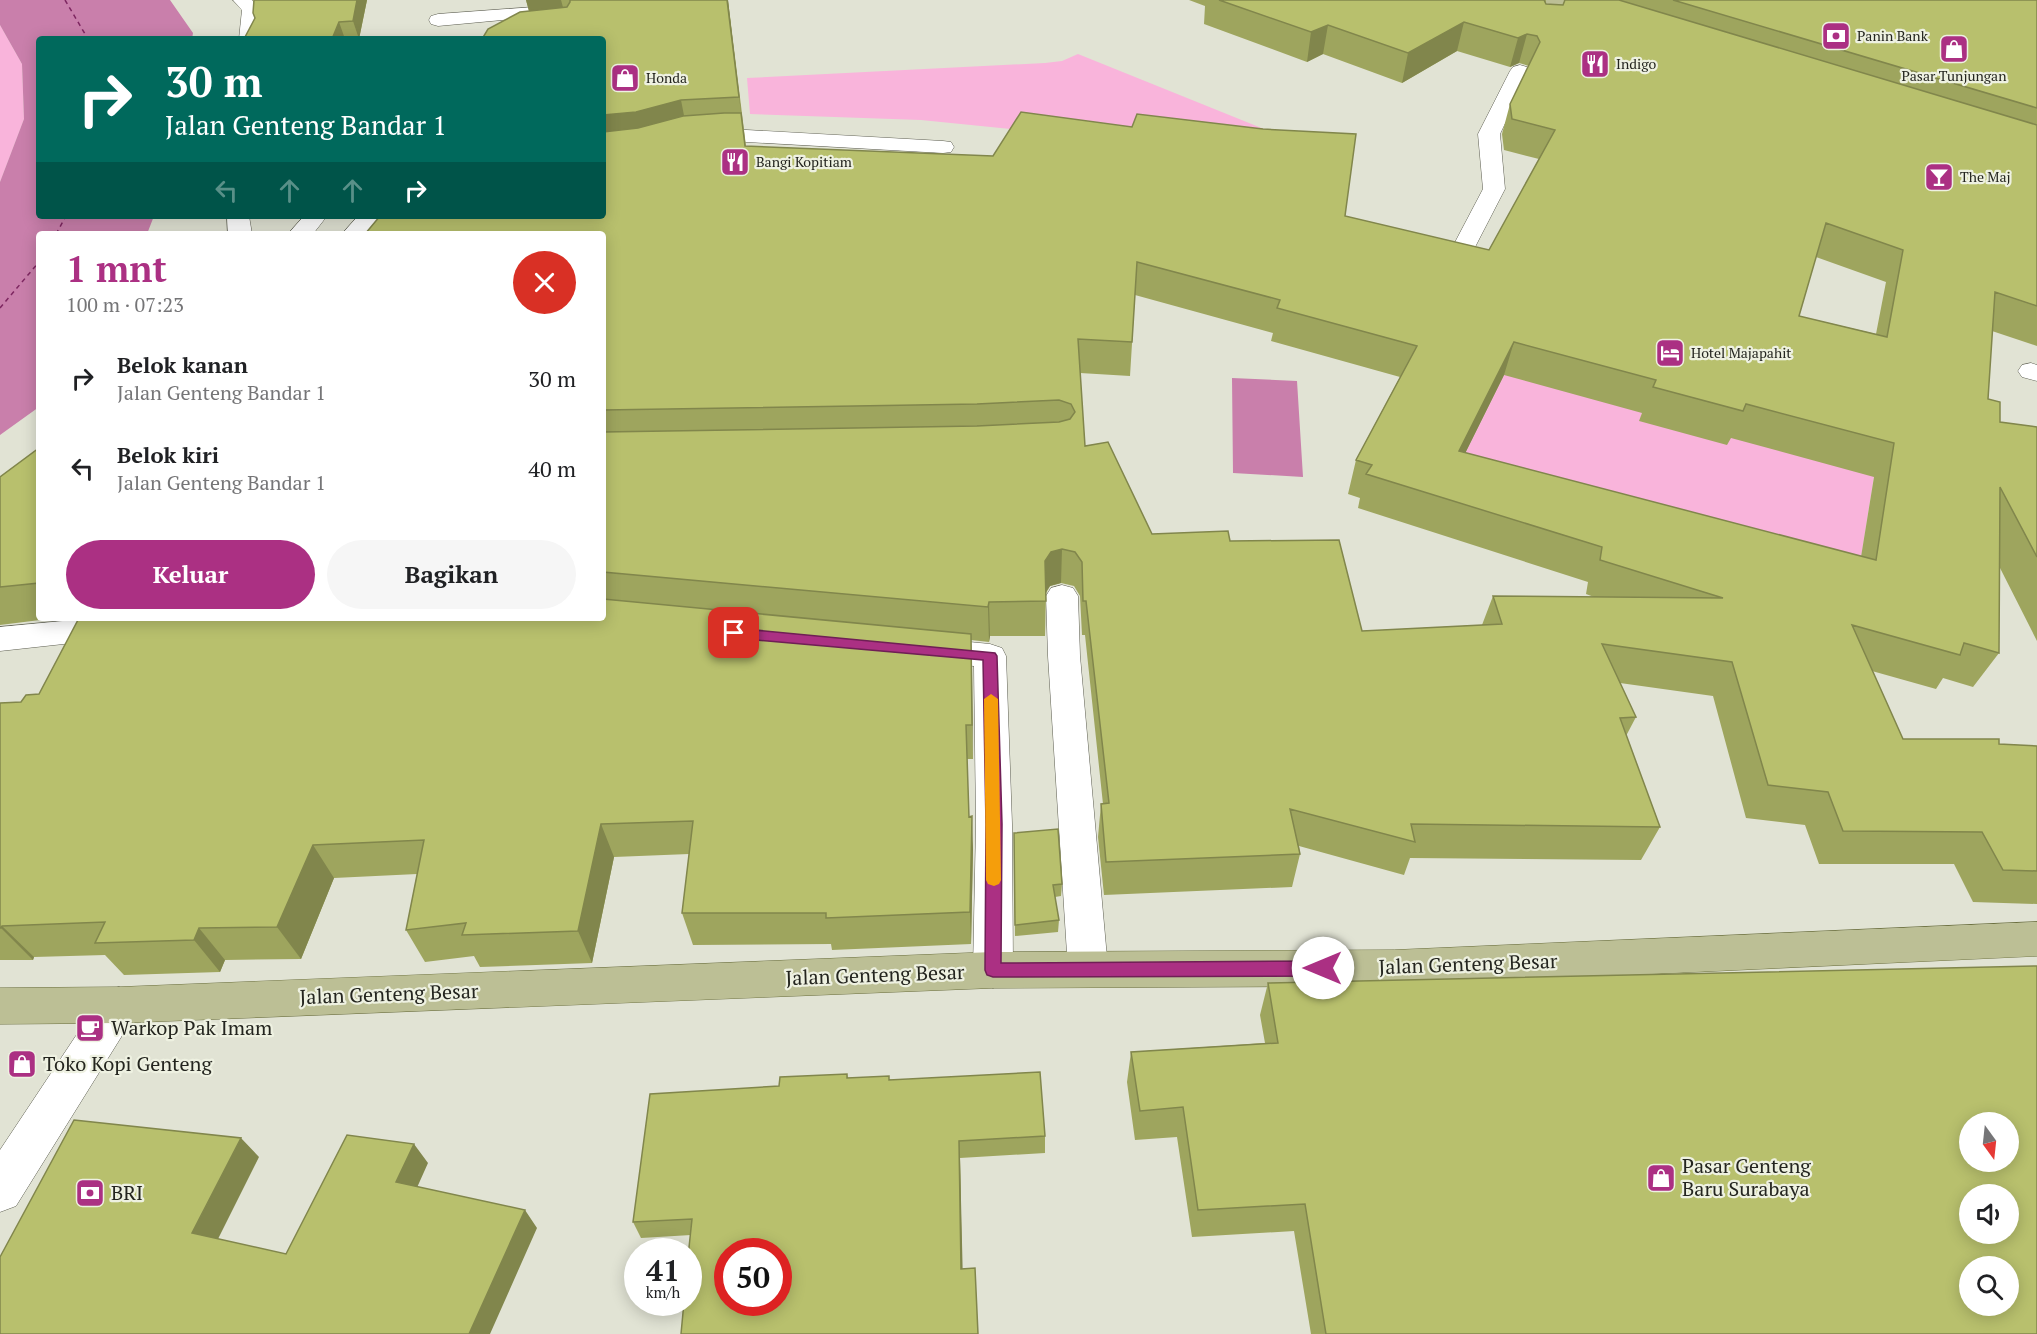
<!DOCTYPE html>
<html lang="id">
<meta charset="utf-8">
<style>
body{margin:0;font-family:"PT Serif",serif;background:#f6f6f6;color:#202124;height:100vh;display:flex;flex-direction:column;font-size:22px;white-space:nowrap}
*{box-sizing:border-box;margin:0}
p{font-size:20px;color:#757577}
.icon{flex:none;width:33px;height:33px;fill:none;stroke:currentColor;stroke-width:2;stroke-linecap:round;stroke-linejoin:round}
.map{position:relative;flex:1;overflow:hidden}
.panel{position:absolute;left:36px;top:231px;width:570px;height:390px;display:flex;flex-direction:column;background:#fff;border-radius:6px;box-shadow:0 3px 15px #0003}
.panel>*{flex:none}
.hud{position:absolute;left:36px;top:36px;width:570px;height:183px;border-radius:6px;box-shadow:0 3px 15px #0003;background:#00695c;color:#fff;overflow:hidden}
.needle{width:39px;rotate:165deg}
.buttons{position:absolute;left:1959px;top:1112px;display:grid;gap:12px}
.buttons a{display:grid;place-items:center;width:60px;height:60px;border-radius:50%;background:#fff;box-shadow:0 3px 15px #0003;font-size:30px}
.speed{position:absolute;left:624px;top:1238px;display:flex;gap:12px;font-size:30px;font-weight:700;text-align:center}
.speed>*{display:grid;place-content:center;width:78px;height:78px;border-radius:50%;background:#fff;box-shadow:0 3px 15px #0003;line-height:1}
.speed small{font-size:15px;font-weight:400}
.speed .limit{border:9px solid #d22;background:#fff;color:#111}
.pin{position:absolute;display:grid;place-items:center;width:51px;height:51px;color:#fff;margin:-26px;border-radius:12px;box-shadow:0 3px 9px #0006}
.me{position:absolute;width:66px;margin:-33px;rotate:270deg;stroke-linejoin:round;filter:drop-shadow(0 0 4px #0008)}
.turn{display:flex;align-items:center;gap:21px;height:126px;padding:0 30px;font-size:27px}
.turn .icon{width:78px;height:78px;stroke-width:2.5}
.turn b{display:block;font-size:42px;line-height:51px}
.lanes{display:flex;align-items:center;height:57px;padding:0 30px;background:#0003;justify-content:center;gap:30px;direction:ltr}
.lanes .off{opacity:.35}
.round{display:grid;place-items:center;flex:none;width:63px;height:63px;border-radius:32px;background:#f6f6f6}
.overview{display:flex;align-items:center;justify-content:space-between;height:102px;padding:0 30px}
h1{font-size:36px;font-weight:800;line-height:45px;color:#ab3083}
.action{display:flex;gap:12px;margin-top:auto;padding:12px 30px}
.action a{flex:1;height:69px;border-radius:36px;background:#ab3083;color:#fff;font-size:24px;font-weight:800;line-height:69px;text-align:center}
.action a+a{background:#f6f6f6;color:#202124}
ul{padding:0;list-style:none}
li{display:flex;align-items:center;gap:18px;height:90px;padding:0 30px}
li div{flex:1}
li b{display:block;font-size:22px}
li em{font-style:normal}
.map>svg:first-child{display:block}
.green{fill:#f9b4db}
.water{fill:#c97fab}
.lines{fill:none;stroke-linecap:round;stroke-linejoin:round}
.ferry{stroke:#7e2761;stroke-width:1.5;stroke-dasharray:4.5 4;stroke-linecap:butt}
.minor-casing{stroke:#5d5e51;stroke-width:1}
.major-casing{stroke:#6a6e3e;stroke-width:1}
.minor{fill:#fff;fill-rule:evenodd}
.major{fill:#bcbf95;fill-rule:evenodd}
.wall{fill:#9ea55e;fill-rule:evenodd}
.shaded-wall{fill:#81864c}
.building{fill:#b8c06d;stroke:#81864c;stroke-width:1.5;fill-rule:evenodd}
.route{fill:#ab3083;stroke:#6f1f55;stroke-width:1.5}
.slow{fill:#f59e0b}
.labels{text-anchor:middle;stroke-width:4.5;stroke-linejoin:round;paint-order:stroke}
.far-poi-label{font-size:14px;fill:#24251f;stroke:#eef1e1;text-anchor:start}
.near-street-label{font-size:20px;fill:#24251f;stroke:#eef1e1}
.near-poi-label{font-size:20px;fill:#24251f;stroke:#eef1e1;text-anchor:start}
</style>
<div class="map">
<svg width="2037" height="1334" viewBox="0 0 2037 1334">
<rect width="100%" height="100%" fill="#e1e3d4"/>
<!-- green -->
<path class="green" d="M 0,25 L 22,64 L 24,119 L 0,182 Z
M 1078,54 L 1348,163 L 921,120 L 750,114 L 747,78 L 1045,63 L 1062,61 Z
M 1524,334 L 1642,413 L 1640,421 L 1730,437 L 1882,426 L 1855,595 L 1449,486 Z"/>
<!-- water -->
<path class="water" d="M 0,0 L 170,0 L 193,33 L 192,39 L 39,39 L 39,216 L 154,216 L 147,234 L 39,234 L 39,407 L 0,435 L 0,182 L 24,119 L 22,64 L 0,25 Z
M 1232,378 L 1297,381 L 1303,477 L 1233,473 Z"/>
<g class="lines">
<!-- ferry -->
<path class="ferry" d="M 65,0 L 88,39
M 56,234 L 66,216
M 0,308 L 39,262"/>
<!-- minor casing -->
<g class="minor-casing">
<path id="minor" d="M 233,0 L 252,0 L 260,9 L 257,39 L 239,39 L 242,10 Z
M 561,5 L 567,6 L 570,10 L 567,14 L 438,26 L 431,24 L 429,20 L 431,16 L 438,14 Z
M 1520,65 L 1527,67 L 1530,71 L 1500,134 L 1505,189 L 1473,251 L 1465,253 L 1457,251 L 1453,246 L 1483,189 L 1478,134 L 1510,71 L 1513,67 Z
M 729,129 L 943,141 L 951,142 L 954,147 L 951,152 L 943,153 L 729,141 L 699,144 L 692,142 L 688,138 L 692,134 Z
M 227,216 L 249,216 L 252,234 L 228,234 Z
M 304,216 L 327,216 L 313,234 L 288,234 Z
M 358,216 L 381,216 L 367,234 L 342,234 Z
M 2031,363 L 2037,365 L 2037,381 L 2022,377 L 2018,371 L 2022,365 Z
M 1062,585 L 1073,588 L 1078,596 L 1080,656 L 1108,969 L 1102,981 L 1088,987 L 1074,981 L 1068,969 L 1048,656 L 1046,596 L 1051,588 Z
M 94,618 L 126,618 L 134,627 L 129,635 L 118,638 L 0,651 L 0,627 Z
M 928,638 L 990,644 L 1002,648 L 1006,656 L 1012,824 L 1013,970 L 1007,982 L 993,988 L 979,982 L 973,970 L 976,824 L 974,666 L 928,662 L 916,658 L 912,650 L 916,642 Z
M 119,987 L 133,992 L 139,1005 L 133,1018 L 16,1206 L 0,1212 L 0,1150 L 105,992 Z"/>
</g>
<!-- major casing -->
<g class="major-casing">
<path id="major" d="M 1535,0 L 1563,0 L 1610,14 L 1612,18 L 1610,22 L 1603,24 L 1538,4 Z
M 2037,922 L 2037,956 L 1394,986 L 993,988 L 119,1023 L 0,1024 L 0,988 L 119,987 L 993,952 L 1394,950 Z"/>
</g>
<!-- minor -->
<use href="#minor" class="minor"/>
<!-- major -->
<use href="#major" class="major"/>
</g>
<!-- wall -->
<path class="wall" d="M 254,0 L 367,0 L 359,39 L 244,39 L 255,19 Z
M 526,0 L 728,0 L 746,146 L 1345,216 L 1489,250 L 1539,159 L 1504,150 L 1502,134 L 1510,104 L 1529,66 L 1519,63 L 1510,67 L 1457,51 L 1402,83 L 1323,54 L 1307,62 L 1204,24 L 1205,6 L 1189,0 L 1546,0 L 1546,4 L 1563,5 L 1565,0 L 2037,0 L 2037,346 L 1992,331 L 1988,399 L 2000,422 L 2037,427 L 2037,641 L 1999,566 L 1999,653 L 1973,687 L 1943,678 L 1936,689 L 1872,671 L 1903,739 L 2037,746 L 2037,904 L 1973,902 L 1954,864 L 1819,864 L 1805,825 L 1746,818 L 1713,696 L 1620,683 L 1636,717 L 1626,736 L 1660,827 L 1641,860 L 1410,858 L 1404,875 L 1299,846 L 1300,854 L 1292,887 L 1104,895 L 1098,837 L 1101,804 L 1103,804 L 1085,635 L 1082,635 L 1080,596 L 1074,586 L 1061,583 L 1050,586 L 1046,593 L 1045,636 L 990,636 L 989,642 L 971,640 L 973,759 L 967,759 L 969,817 L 973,849 L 971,944 L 832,950 L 831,944 L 693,945 L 682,913 L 689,854 L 614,857 L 592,963 L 480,967 L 474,956 L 425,962 L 406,930 L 417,874 L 334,878 L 301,959 L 225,960 L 220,972 L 124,975 L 105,955 L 34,957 L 33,960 L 0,960 L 0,703 L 21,702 L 39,694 L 603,618 L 603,216 L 529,11 ZM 1816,257 L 1886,282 L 1876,334 L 1799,316 ZM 1135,295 L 1273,333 L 1271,341 L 1400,377 L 1356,460 L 1348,494 L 1360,498 L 1358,508 L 1588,582 L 1586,594 L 1594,597 L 1493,596 L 1482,625 L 1362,631 L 1230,541 L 1152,534 L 1085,446 L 1080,373 L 1130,376 ZM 1504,375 L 1642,413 L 1639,421 L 1727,445 L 1731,438 L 1874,477 L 1861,557 L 1465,453 Z
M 39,448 L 39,618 L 56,618 L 0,625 L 0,477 Z
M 1014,833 L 1062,884 L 1061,896 L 1055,897 L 1059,920 L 1058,932 L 1015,936 Z
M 1268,983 L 2037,1334 L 1311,1334 L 1294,1231 L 1192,1237 L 1177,1137 L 1135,1140 L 1127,1082 L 1131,1052 L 1265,1043 L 1260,1015 Z
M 847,1074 L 848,1078 L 889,1076 L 889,1079 L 1045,1136 L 1045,1153 L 960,1158 L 962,1269 L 978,1334 L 691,1235 L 641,1238 L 633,1222 L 779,1086 Z"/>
<!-- shaded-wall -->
<path class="shaded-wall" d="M 357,0 L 367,0 L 359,39 L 353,21 Z
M 526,0 L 561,0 L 567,22 L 533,26 Z
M 727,0 L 728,0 L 743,128 L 739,97 Z
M 339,22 L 345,39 L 332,39 Z
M 1464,22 L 1457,51 L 1402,83 L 1408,53 Z
M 1328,25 L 1323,54 L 1307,62 L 1311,32 Z
M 1527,34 L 1519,63 L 1510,67 L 1518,38 Z
M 681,100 L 687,131 L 603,147 L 603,115 Z
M 1514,342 L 1504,375 L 1449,486 L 1459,451 Z
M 1062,549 L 1061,583 L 1050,586 L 1044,595 L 1045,561 L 1051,552 Z
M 989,602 L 990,636 L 989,642 L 988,607 Z
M 971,634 L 972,668 L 973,759 L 972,725 Z
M 972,816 L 973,849 L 971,944 L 970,912 Z
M 601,824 L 614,857 L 592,963 L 578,931 Z
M 313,845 L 334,878 L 301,959 L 277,927 Z
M 2,926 L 34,957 L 33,960 L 1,928 Z
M 199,928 L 225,960 L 220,972 L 194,940 Z
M 241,1138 L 259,1157 L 212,1251 L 192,1233 Z
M 959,1141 L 960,1158 L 963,1284 L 961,1269 Z
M 414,1144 L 428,1163 L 411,1201 L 396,1182 Z
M 525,1210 L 537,1228 L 490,1334 L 469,1334 Z"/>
<!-- building -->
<path class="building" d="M 254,0 L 357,0 L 353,21 L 339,22 L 332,39 L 244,39 L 255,18 L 253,13 Z
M 570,0 L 727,0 L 739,97 L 681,100 L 636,112 L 603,115 L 603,39 L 482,39 L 488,29 L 520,12 L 567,7 L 570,2 Z
M 1219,0 L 1544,0 L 1546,4 L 1563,5 L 1565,0 L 1619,0 L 2037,125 L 2037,306 L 1995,292 L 1988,399 L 2000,402 L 2000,422 L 2037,427 L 2037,557 L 2000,487 L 1999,653 L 1964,643 L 1960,655 L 1852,625 L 1903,739 L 1999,739 L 1999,744 L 2037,746 L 2037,871 L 2003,870 L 1982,832 L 1843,831 L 1828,792 L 1768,785 L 1732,662 L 1602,644 L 1636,717 L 1620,718 L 1660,827 L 1411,824 L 1415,842 L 1290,809 L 1300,854 L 1106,862 L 1101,804 L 1109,803 L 1086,601 L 1083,601 L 1082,562 L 1075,552 L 1062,549 L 1051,552 L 1045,561 L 1046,601 L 989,602 L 988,607 L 603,572 L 603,432 L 977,426 L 1059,422 L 1070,419 L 1075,412 L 1071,404 L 1059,400 L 977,404 L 603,410 L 603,234 L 365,234 L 380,216 L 603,216 L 603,132 L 638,128 L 683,116 L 724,113 L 741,113 L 745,146 L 993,156 L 1021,112 L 1132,127 L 1137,114 L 1263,129 L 1356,134 L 1345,216 L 1489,250 L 1555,130 L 1512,119 L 1510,104 L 1540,42 L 1537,36 L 1527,34 L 1518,38 L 1464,22 L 1408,53 L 1328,25 L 1311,32 ZM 1826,223 L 1903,250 L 1887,337 L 1799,316 ZM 1137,262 L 1280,300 L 1277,308 L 1417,346 L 1356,460 L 1372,465 L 1366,474 L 1602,547 L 1600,560 L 1723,598 L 1493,596 L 1502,624 L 1362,631 L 1339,540 L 1230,541 L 1228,531 L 1152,534 L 1108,442 L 1085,446 L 1078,339 L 1132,342 ZM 1514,342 L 1656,380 L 1653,387 L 1743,411 L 1746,404 L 1894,443 L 1876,560 L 1459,451 Z
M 1673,0 L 2037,0 L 2037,108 Z
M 39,448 L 39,583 L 0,587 L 0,477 Z
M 603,599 L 971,634 L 972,725 L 966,725 L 969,817 L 972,816 L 970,912 L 826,918 L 826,913 L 682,913 L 693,821 L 601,824 L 578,931 L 462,935 L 466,923 L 406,930 L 424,840 L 313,845 L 277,927 L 199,928 L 194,940 L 95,943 L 105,922 L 2,926 L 1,928 L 0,928 L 0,703 L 21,702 L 26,695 L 39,694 L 79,618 L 603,618 Z
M 1058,829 L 1062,884 L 1053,885 L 1059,920 L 1015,925 L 1014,833 Z
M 2037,966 L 2037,1334 L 1326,1334 L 1305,1204 L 1198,1210 L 1183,1107 L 1140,1111 L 1131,1052 L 1278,1043 L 1268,983 ZM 1970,1122 L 2008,1122 L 2008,1161 L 1970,1161 ZM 1970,1194 L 2008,1194 L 2008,1233 L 1970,1233 ZM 1970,1266 L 2008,1266 L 2008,1305 L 1970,1305 Z
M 1040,1072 L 1045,1136 L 959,1141 L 961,1269 L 975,1268 L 978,1334 L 681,1334 L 684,1302 L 688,1302 L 688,1257 L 692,1219 L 633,1222 L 650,1094 L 779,1086 L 780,1077 L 847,1074 L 847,1078 L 889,1076 L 889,1080 ZM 728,1251 L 778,1251 L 778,1302 L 728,1302 Z
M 74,1120 L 241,1138 L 192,1233 L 286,1254 L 347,1135 L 414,1144 L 396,1182 L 525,1210 L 469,1334 L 0,1334 L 0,1257 Z"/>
<!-- route -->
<path class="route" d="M 734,628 L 995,653 L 997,656 L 1002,824 L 1001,963 L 1323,961 L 1329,963 L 1332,968 L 1329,974 L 1323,976 L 993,977 L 987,975 L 985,970 L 986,824 L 983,660 L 734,638 L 727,633 Z"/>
<!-- slow -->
<path class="slow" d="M 991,694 L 998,699 L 1001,880 L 999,884 L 994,886 L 988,884 L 986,880 L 984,699 Z"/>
<!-- icons -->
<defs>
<g id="bank-square" transform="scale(1.5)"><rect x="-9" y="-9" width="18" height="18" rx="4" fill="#ab3083" stroke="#eef1e1"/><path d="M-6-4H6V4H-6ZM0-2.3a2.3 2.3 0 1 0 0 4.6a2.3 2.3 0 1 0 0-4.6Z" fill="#fff"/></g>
<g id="shop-square" transform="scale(1.5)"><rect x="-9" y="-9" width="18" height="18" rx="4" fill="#ab3083" stroke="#eef1e1"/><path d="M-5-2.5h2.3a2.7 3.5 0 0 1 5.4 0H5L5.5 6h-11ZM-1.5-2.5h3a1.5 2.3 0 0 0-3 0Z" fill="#fff"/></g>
<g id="restaurant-square" transform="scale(1.5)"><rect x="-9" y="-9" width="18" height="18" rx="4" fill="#ab3083" stroke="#eef1e1"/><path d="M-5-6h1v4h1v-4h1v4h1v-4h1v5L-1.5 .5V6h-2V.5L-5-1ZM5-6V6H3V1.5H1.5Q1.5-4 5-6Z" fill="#fff"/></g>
<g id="bar-square" transform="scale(1.5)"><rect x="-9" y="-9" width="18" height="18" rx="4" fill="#ab3083" stroke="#eef1e1"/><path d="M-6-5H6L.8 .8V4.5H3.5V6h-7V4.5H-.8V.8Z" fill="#fff"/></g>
<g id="hotel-square" transform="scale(1.5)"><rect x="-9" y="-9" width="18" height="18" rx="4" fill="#ab3083" stroke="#eef1e1"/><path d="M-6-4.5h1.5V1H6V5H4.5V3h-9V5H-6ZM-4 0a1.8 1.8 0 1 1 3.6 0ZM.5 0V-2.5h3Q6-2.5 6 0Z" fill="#fff"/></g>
<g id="cafe-square" transform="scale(1.5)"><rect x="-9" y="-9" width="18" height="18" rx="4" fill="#ab3083" stroke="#eef1e1"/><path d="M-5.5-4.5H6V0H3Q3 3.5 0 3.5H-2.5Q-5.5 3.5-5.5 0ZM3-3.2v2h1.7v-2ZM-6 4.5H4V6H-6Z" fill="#fff"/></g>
</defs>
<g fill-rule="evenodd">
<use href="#bank-square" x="1836" y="36"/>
<use href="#shop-square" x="1954" y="49"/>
<use href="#restaurant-square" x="1595" y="64"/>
<use href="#shop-square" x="625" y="78"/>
<use href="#restaurant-square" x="735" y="162"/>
<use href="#bar-square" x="1939" y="177"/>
<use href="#hotel-square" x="1670" y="353"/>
<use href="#cafe-square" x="90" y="1028"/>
<use href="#shop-square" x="22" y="1064"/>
<use href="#shop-square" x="1661" y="1178"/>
<use href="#bank-square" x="90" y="1193"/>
</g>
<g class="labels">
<!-- far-poi labels -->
<g class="far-poi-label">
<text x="1857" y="41">Panin Bank</text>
<text x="1616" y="69">Indigo</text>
<text x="1954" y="81" text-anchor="middle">Pasar Tunjungan</text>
<text x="646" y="83">Honda</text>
<text x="756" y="167">Bangi Kopitiam</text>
<text x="1960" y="182">The Maj</text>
<text x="1691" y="358">Hotel Majapahit</text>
</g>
<!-- near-street labels -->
<g class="near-street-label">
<text transform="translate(1468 964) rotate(-2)" y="7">Jalan Genteng Besar</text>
<text transform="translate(875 975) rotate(-2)" y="7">Jalan Genteng Besar</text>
<text transform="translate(389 994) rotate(-2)" y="7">Jalan Genteng Besar</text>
</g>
<!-- near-poi labels -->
<g class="near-poi-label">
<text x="111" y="1035">Warkop Pak Imam</text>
<text x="43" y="1071">Toko Kopi Genteng</text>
<text x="1682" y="1173">Pasar Genteng<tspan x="1682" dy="23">Baru Surabaya</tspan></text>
<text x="111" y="1200">BRI</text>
</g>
</g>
</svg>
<div class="buttons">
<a><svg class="needle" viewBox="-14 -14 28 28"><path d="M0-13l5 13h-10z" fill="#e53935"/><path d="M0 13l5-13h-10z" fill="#757577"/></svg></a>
<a><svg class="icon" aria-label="sound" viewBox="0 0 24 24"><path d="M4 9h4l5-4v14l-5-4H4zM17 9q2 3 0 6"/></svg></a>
<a><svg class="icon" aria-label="search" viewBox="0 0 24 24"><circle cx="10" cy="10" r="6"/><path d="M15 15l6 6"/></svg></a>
</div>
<div class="speed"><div>41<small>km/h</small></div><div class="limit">50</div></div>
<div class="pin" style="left:734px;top:633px;background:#d93025"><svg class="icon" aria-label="arrive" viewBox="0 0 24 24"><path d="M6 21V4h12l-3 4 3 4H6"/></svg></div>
<svg class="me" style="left:1323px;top:968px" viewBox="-20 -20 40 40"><circle r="19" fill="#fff"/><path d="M0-13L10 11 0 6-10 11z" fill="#ab3083"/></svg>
<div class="hud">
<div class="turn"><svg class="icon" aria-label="right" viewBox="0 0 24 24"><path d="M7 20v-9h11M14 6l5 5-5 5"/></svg><div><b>30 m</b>Jalan Genteng Bandar 1</div></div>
<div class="lanes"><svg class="icon off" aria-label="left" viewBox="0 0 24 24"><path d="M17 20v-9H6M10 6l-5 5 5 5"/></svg><svg class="icon off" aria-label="ahead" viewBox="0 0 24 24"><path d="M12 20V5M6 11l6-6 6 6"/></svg><svg class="icon off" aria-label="ahead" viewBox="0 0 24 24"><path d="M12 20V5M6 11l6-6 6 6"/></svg><svg class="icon" aria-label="right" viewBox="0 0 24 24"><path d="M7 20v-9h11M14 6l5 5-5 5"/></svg></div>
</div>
<section class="panel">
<div class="overview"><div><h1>1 mnt</h1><p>100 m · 07:23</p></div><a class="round" style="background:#d93025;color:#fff"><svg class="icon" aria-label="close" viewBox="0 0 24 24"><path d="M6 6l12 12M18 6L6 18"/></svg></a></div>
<ul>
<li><svg class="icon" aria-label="right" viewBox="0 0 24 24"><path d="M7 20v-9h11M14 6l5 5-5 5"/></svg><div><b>Belok kanan</b><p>Jalan Genteng Bandar 1</p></div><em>30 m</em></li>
<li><svg class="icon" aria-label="left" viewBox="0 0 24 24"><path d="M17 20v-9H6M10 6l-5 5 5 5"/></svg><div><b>Belok kiri</b><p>Jalan Genteng Bandar 1</p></div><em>40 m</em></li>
</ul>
<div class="action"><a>Keluar</a><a>Bagikan</a></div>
</section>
</div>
